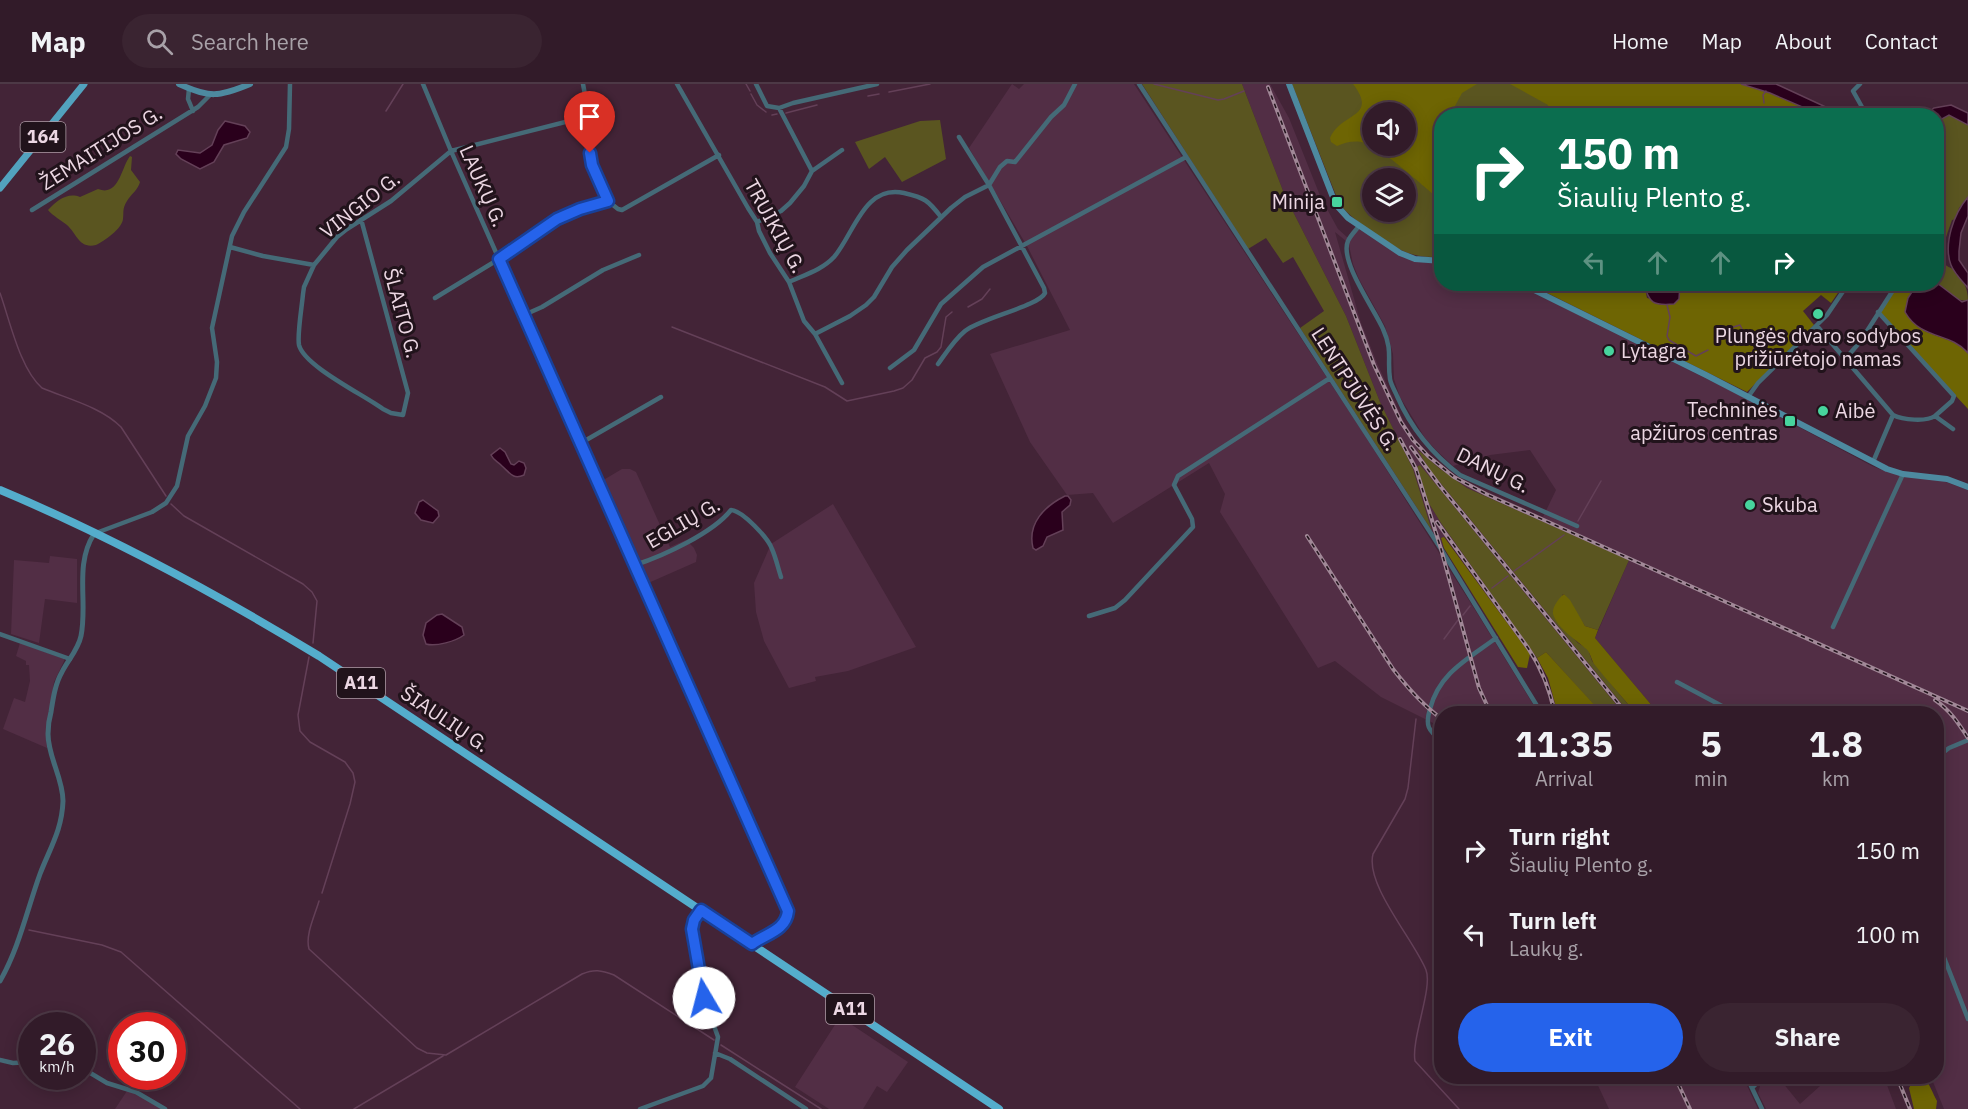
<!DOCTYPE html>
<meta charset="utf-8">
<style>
body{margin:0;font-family:"IBM Plex Sans",sans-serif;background:#3a2431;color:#f1f3f6;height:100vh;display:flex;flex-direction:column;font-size:22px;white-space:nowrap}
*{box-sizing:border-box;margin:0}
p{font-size:20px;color:#a8a1a8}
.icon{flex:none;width:33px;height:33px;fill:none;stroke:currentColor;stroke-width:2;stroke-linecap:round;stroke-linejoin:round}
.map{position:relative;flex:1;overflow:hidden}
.side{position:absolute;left:1434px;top:622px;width:510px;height:378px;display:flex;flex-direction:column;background:#321b29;border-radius:24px;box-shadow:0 3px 15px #0003,0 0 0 2px #4d3946}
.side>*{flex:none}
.guide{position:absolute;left:1434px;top:24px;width:510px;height:183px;border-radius:24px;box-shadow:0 3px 15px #0003,0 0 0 2px #4d3946;background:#0b6e4f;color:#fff;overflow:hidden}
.tools{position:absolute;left:1362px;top:18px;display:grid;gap:12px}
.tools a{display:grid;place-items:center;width:54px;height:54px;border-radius:50%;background:#321b29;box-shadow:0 3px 15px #0003,0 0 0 2px #4d3946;font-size:30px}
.speed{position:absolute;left:18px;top:928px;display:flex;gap:12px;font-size:30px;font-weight:700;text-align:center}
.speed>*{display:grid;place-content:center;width:78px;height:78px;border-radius:50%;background:#321b29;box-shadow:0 3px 15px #0003,0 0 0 2px #4d3946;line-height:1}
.speed small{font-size:15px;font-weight:400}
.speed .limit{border:9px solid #d22;background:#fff;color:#111}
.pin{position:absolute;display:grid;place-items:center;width:51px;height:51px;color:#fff;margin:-62px -26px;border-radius:50% 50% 50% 0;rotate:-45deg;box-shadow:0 0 6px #0007}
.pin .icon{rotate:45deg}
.me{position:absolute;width:66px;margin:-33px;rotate:352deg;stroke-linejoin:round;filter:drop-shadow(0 0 4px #0008)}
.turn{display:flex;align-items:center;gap:21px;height:126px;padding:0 24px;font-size:27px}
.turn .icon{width:78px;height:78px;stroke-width:2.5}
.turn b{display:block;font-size:42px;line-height:51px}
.lanes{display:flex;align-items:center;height:57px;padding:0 24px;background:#0003;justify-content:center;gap:30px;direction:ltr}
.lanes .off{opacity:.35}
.eta{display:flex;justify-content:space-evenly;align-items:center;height:102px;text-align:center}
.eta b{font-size:36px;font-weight:800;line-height:42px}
.primary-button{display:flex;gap:12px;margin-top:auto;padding:12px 24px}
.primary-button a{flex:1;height:69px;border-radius:36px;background:#2563eb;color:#fff;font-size:24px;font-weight:800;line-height:69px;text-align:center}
.primary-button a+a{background:#3a2431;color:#f1f3f6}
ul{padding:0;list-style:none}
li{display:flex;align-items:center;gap:18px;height:84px;padding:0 24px}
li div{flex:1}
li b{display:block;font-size:22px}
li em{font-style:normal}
header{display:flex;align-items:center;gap:36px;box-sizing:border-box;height:84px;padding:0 30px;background:#321b29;border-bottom:2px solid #4d3946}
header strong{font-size:28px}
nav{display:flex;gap:33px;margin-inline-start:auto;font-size:21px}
.search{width:420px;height:54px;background:#3a2431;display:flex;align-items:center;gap:15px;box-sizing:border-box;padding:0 21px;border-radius:33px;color:#a8a1a8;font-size:22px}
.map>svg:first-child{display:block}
.built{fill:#522e45}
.green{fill:#5a5520;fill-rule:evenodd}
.forest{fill:#6e6503;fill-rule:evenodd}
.water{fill:#2a001c;stroke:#644058;stroke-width:1.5}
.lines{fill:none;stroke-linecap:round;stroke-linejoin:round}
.stream{stroke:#644058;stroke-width:1.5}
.minor{stroke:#456a77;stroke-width:4.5}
.tertiary{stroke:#456a77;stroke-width:5}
.secondary{stroke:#4d899f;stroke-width:6}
.primary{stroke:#52a2be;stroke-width:7}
.trunk{stroke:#54adcc;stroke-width:8}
.rail-casing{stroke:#a18897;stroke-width:4}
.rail{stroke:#21131b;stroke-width:1.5;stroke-dasharray:4.5;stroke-linecap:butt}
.route-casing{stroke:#184099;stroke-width:15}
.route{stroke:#2563eb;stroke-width:10}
.poi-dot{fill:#47d49d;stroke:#21131b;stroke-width:2}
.labels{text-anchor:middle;stroke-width:6;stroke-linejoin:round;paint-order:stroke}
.shield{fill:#21131b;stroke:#af9ca7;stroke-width:1.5}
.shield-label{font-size:18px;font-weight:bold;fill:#ecd7e3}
.street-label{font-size:20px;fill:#ecd7e3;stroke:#21131b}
.poi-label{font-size:20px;fill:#ecd7e3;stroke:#21131b;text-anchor:start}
</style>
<header>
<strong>Map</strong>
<div class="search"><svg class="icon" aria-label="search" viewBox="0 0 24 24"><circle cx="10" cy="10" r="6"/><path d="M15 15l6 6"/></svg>Search here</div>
<nav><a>Home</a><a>Map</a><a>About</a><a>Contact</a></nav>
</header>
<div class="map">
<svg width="1968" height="1025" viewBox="0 0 1968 1025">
<rect width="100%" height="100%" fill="#432437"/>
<!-- built -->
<path class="built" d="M 1012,0 L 1019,5 L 1024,0 L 1134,0 L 1362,347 L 1477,529 L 1539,630 L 1442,630 L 1441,643 L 1381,613 L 1335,577 L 1318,584 L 1220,428 L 1225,410 L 1209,379 L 1113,439 L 1093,409 L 1067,411 L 1030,358 L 990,270 L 1070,246 L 1027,162 L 969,64 Z
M 1242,0 L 1270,0 L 1289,34 L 1321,114 L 1338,145 L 1348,154 L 1346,157 L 1335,148 L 1361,239 L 1377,279 L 1403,336 L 1415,355 L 1429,371 L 1455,392 L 1468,399 L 1543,433 L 1556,406 L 1530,366 L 1490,371 L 1453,382 L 1435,365 L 1425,354 L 1400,313 L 1394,295 L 1393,270 L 1385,242 L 1359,195 L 1353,180 L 1349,161 L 1351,154 L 1359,145 L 1404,174 L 1441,179 L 1442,200 L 1516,200 L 1729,306 L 1872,382 L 1887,388 L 1943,397 L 1968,406 L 1968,1025 L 1944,1025 L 1931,993 L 1936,993 L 1936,630 L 1659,630 L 1595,554 L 1629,476 L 1467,404 L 1428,376 L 1429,385 L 1630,630 L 1624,630 L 1419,381 L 1428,418 L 1441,439 L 1537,574 L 1554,613 L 1558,630 L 1553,630 L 1545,600 L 1530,570 L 1445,453 L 1441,455 L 1444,464 L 1432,447 L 1413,385 L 1380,318 L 1346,232 L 1285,112 Z
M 622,385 L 630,385 L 636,388 L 670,463 L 686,456 L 694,464 L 697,471 L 696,478 L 646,500 L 600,398 Z
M 833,420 L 916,563 L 848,587 L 815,593 L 816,597 L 789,604 L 764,557 L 756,528 L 754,499 L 771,460 Z
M 50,472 L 77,475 L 77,519 L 45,515 L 39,559 L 11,550 L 14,476 L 49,479 Z
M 20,559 L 64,575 L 64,577 L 54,598 L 46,648 L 47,664 L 3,645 L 14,614 L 25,618 L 30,597 L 29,581 L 26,581 L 26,577 L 16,572 Z
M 840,933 L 908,978 L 887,1008 L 877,1002 L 863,1025 L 829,1025 L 795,1003 Z
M 1594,993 L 1743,993 L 1758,1025 L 1609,1025 Z
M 1765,993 L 1778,993 L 1800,1020 L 1830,993 L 1884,993 L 1896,1025 L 1766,1025 L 1758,1009 L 1760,1002 Z
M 127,1007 L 137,1010 L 162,1025 L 115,1025 Z"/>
<!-- green -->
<path class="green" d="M 1142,0 L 1242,0 L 1285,112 L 1346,232 L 1380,318 L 1413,385 L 1432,447 L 1300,244 L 1324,227 L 1293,173 L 1283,179 L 1266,154 L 1248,165 Z
M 1292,0 L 1741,0 L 1821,31 L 1442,32 L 1441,173 C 1430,173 1419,173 1408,169 C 1391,163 1348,133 1339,119 ZM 1372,28 L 1406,28 L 1406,62 L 1372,62 ZM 1372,94 L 1406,94 L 1406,128 L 1372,128 Z
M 1949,31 L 1968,41 L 1968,113 L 1959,124 L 1956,135 L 1952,136 C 1949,145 1939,170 1943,178 C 1946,183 1951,183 1955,187 C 1963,195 1968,205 1968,216 L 1966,217 L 1956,215 L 1937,199 L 1937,41 L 1938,37 Z
M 940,36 L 946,75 L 902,98 L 885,73 L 869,85 L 855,58 L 920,37 Z
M 130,72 L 132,73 L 131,86 L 140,98 C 138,106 131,110 127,117 C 122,125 124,128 123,135 C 122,145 104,157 96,161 C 79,165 77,150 67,141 C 61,136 53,132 48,126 C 57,116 68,108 80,113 L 98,105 C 119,113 121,84 130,72 Z
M 1417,365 L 1439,384 L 1467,404 L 1629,476 L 1598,546 L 1585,542 L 1564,510 L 1562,511 L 1562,542 L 1578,559 L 1588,565 L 1592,577 L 1636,630 L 1630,630 L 1429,385 Z
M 1420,381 L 1624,630 L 1602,630 L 1546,568 L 1537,574 L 1441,439 L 1428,418 L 1417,383 Z"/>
<!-- forest -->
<path class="forest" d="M 1353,0 L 1477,0 L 1462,9 L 1450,31 L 1442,32 L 1440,75 L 1441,94 L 1433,110 C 1416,96 1384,66 1365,59 C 1355,56 1346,58 1337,62 L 1331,58 L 1330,54 C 1341,28 1379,34 1353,0 ZM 1372,28 L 1406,28 L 1406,62 L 1372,62 Z
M 1510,0 L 1741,0 L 1770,9 L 1821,31 L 1758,31 L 1762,24 L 1750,24 L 1745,31 L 1549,31 L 1548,21 Z
M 1529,200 L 1644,200 L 1647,214 L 1674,220 L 1679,215 L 1680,200 L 1844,200 L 1831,219 L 1821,211 L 1803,227 L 1814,241 L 1747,308 Z
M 1897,200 L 1917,200 L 1908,214 L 1921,245 C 1937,254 1956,255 1968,269 L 1968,325 L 1878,228 Z
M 1444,453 L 1530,570 L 1527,584 L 1518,583 L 1444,464 L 1441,454 Z
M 1564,510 L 1570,516 L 1585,542 L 1598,546 L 1595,554 L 1659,630 L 1636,630 C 1623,613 1607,597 1594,580 C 1591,575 1590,567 1585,564 C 1575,555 1557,544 1553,530 C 1552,523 1559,514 1564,510 Z
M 1546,568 L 1599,626 L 1594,630 L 1558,630 L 1548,594 L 1537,574 Z
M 1915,993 L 1923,993 C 1928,996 1933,1010 1937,1017 L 1936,1025 L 1914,1025 L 1909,1004 Z"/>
<!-- water -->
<path class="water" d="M 1741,0 L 1776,0 L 1843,31 L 1821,31 L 1770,9 Z
M 1951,21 L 1968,29 L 1968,41 L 1949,31 L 1938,37 L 1937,41 L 1936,32 L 1925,31 L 1934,24 Z
M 225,37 L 245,42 L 250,48 L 247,54 L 224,61 L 214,78 L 200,85 L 181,75 L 176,70 L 178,66 L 200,69 L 212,61 L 218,46 Z
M 1968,113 L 1968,132 L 1961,149 L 1959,167 L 1959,176 L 1968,189 L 1968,204 C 1962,197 1954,189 1951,181 C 1943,160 1954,129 1968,113 Z
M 1937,199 L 1962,218 L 1968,216 L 1968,269 C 1950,248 1921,256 1905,228 L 1908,214 L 1917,200 Z
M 1644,200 L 1680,200 L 1679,215 L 1674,220 C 1653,222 1649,219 1644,200 Z
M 500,364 L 505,368 L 511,380 L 514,381 L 519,377 L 524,379 L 526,384 L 524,391 C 513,396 510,389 502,382 C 497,377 494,377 491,371 Z
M 1065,412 L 1068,412 L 1071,416 L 1070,421 L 1062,428 L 1063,446 L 1047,453 L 1043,462 L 1036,466 L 1033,464 C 1027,439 1045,422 1065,412 Z
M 423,416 L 438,427 L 439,432 L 433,439 L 421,436 L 415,429 L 419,418 Z
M 442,530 L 462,543 L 464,551 C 456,557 436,563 426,560 L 423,551 L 426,539 L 437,531 Z"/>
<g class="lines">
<!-- stream -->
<path class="stream" d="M 746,0 L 750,7
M 1154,0 L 1218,16 L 1224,15 L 1244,7
M 889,8 L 930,0
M 751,10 L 757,21 L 766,28
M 868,12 L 879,10
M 1764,19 L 1763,11 L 1766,7
M 386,27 L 403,0
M 786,29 L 817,21
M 772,31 L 777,30
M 0,209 C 10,237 20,285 42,304 C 68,315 101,323 121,343 L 166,412
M 1667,221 L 1670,233 L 1667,252 L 1669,256 L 1696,272 L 1708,266
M 968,223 L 982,215 L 990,205
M 672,243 L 825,303 L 847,317 L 894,307 L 903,304 L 912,296 L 925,274 L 937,268 L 941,263 L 946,233 L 952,228
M 1719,257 L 1730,244 L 1740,241 L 1746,253 L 1755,259 L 1754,266 L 1742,279
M 171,420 L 184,432 L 303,500 L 312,508 L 317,517 L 313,559
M 1578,437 L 1601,397
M 1514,487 L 1564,451
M 1492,504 L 1508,492
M 1463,531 L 1470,522
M 1444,555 L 1458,536
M 309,573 L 298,631 L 300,647 L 310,658 L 345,678 L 353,689 L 355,698 L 350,720 L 322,809
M 1416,635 L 1408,704 L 1405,715 L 1373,770 C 1365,801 1414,856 1426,886 C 1433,904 1411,955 1415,977 L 1459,1025
M 319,817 C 315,831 305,851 309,865 L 417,964 L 427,969 L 446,971 L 582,890 C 594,885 601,886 614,891 L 714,956
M 29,846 L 102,861 L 121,868 L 300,1025
M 721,961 L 821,1025
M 354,1025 L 443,972"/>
<!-- minor -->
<path class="minor" d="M 423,0 L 451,67 L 788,827 C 786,847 765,850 752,860
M 583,0 L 589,32 L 592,81 L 608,117 L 618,125 L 622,126 L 719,71
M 677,0 L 748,124 L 757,138 L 759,147 L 770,169 L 789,198 L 804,237 L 815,250 L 842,299
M 756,0 L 767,22 L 779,24 L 812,87
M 1139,0 L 1441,465 L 1542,630
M 1860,0 L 1853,7 L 1867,32
M 189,5 L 188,15 L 193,27
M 779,24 L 793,19 L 877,0
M 32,126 L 198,23 L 210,11
M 361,135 L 408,309 L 403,331 L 391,329 L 383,325 C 364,311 304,282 299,261 C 297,251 302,222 303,210 L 304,203 L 314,181 L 337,153 L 347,145 L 391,117 L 451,67 L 589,32
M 757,138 L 781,127 L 790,119 L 804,102 L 812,87 L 842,66
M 1359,142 C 1356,146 1350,152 1348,157 C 1339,177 1375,226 1383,245 C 1393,267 1387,275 1390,295 C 1391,301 1395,307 1397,312 C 1411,344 1432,370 1460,391 L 1577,442
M 230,163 L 263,172 L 314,181
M 789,198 C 804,191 822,186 834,173 C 854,150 864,100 904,109 C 925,114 928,116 941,133
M 435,214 L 499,175 L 557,135 L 580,125 L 608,117
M 1878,228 L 1954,312 L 1952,317 L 1935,332
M 524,231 L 542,223 L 603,186 L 639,171
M 1817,242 L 1893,331 C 1903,336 1926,338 1935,332 L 1953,345
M 815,250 L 850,232 L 866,221 L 874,213 L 892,183 L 907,166 L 951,124 L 965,113 L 989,101 L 1000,83 L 1007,77 L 1015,78 L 1051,33 L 1064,21 L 1075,0
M 1846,274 L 1860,258 L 1897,200
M 938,280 C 946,269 954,256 965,247 C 981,234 1039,222 1045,209 L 1044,204 L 989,101 L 959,53
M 890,284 L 914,266 L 941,220 L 983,183 L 1186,73
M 1748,313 L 1758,299 L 1827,231 L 1848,200
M 581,359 L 661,313
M 1873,378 L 1893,331
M 96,449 L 152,428 L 166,419 L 177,402 L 188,352 L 205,322 L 216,294 L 217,278 L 212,244 L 232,152 L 244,128 L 286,63 L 289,45 L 290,0
M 635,481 C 663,472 713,449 731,426 C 743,427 768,454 772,465 C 776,474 778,484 781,493
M 1089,532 L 1115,524 L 1125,516 L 1193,443 L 1192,435 L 1174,401 L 1178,392 L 1330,294
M 1833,543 L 1903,390
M 0,550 L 70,575
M 1677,598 L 1737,630
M 1442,657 C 1428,647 1425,641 1430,625 C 1439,589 1468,575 1496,554
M 1936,674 L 1949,664 L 1968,656
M 1936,853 L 1968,935
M 715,969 L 730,975 L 806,1025
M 0,976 L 13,979 L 32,978
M 82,984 L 107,999 L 136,1008 L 165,1025
M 1747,993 L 1752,1004
M 640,1025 L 703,1002 L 711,994 L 718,953 L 704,914 L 692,845 L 695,836 L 701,826
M 1762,1025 L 1752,1004 L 1763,993"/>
<!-- tertiary -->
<path class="tertiary" d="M 0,897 C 19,864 27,826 40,790 C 50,764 62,746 63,717 C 63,694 48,673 48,650 C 48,643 49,635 51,628 C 53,615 55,600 62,588 C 68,576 78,566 81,552 C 88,518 74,481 94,450"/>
<!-- secondary -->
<path class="secondary" d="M 179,0 C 209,14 219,13 250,0
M 1289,0 L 1332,111 L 1338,123 L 1348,134 L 1400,169 L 1415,175 L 1442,177
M 1522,200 L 1706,291 L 1887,385 L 1903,390 L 1947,395 L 1968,403"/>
<!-- primary -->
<path class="primary" d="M 0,104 L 84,0"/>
<!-- trunk -->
<path class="trunk" d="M 0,406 C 110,452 217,510 319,572 L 999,1025"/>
<!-- rail casing -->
<g class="rail-casing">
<path id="rail" d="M 1268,3 L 1374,281 L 1401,338 L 1413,356 L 1428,372 L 1454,393 L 1486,410 L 1968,627
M 1400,355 L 1416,385 L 1441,465 L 1479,604 L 1491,630
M 1411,363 L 1440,402 L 1627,630
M 1437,438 L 1528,564 C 1542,585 1550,606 1555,630
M 1307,452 L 1393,585 C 1407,603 1422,621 1442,635
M 1935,616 C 1950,626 1959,640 1968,654
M 1675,993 L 1690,1025
M 1897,993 L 1910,1025"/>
</g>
<!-- rail -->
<use href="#rail" class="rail"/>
</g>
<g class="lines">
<!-- route casing -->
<g class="route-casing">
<path id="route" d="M 590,69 L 592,81 L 608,117 L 580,125 L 557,135 L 499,175 L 788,827 C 786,847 765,850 752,860 L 701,826 L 694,836 L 692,845 L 704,914"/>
</g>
<!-- route -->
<use href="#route" class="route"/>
</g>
<!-- markers -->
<g class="poi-dot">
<rect x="1331" y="112" width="12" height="12" rx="3"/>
<circle cx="1818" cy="230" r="6"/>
<circle cx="1609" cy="267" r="6"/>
<circle cx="1823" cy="327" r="6"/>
<rect x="1784" y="331" width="12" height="12" rx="3"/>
<circle cx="1750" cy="421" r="6"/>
</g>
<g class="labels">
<!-- shield labels -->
<g class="shield">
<rect x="20.5" y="38" width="45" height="30" rx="4.5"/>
<rect x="337" y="584" width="48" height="30" rx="4.5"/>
<rect x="826" y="910" width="48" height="30" rx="4.5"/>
</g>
<g class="shield-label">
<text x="43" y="59">164</text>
<text x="361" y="605">A11</text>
<text x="850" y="931">A11</text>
</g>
<!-- street labels -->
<g class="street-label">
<text transform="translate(101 64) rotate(-32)" y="7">ŽEMAITIJOS G.</text>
<text transform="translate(483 102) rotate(66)" y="7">LAUKŲ G.</text>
<text transform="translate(360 121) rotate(-38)" y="7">VINGIO G.</text>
<text transform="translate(775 142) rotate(61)" y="7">TRUIKIŲ G.</text>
<text transform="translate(402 229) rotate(75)" y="7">ŠLAITO G.</text>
<text transform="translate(1355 305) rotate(57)" y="7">LENTPJŪVĖS G.</text>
<text transform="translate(1493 386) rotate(26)" y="7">DANŲ G.</text>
<text transform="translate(683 439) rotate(-30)" y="7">EGLIŲ G.</text>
<text transform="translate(445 635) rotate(34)" y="7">ŠIAULIŲ G.</text>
</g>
<!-- poi labels -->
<g class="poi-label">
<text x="1325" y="125" text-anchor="end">Minija</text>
<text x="1818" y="259" text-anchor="middle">Plungės dvaro sodybos<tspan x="1818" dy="23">prižiūrėtojo namas</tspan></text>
<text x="1621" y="274">Lytagra</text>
<text x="1778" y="333" text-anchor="end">Techninės<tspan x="1778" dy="23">apžiūros centras</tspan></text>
<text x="1835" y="334">Aibė</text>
<text x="1762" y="428">Skuba</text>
</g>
</g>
</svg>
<div class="tools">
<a><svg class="icon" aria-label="sound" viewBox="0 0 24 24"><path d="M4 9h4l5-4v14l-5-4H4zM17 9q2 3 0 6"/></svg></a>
<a><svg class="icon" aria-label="layers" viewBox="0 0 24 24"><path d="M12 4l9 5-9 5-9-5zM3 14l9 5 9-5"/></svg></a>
</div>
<div class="speed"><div>26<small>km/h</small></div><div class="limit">30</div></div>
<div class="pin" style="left:590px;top:69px;background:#d93025"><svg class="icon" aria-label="arrive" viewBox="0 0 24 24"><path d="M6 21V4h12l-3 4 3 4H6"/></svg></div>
<svg class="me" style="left:704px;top:914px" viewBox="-20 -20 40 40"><circle r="19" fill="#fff"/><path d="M0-13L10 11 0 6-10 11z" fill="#2563eb"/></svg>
<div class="guide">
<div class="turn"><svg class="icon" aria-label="right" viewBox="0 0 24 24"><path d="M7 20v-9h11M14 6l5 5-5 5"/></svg><div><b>150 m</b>Šiaulių Plento g.</div></div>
<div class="lanes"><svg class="icon off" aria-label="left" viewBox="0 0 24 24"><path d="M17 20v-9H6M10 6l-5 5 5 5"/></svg><svg class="icon off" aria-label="ahead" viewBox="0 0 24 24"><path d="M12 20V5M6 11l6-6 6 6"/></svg><svg class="icon off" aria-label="ahead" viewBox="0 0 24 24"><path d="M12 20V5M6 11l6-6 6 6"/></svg><svg class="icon" aria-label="right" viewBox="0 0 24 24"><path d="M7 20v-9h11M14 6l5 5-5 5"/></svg></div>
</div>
<section class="side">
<div class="eta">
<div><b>11:35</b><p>Arrival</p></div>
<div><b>5</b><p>min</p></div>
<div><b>1.8</b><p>km</p></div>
</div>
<ul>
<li><svg class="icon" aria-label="right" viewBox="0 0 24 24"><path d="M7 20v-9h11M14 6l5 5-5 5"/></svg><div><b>Turn right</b><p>Šiaulių Plento g.</p></div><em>150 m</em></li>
<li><svg class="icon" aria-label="left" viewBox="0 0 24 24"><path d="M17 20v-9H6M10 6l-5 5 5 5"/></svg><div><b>Turn left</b><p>Laukų g.</p></div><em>100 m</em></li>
</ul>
<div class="primary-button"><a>Exit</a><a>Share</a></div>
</section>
</div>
